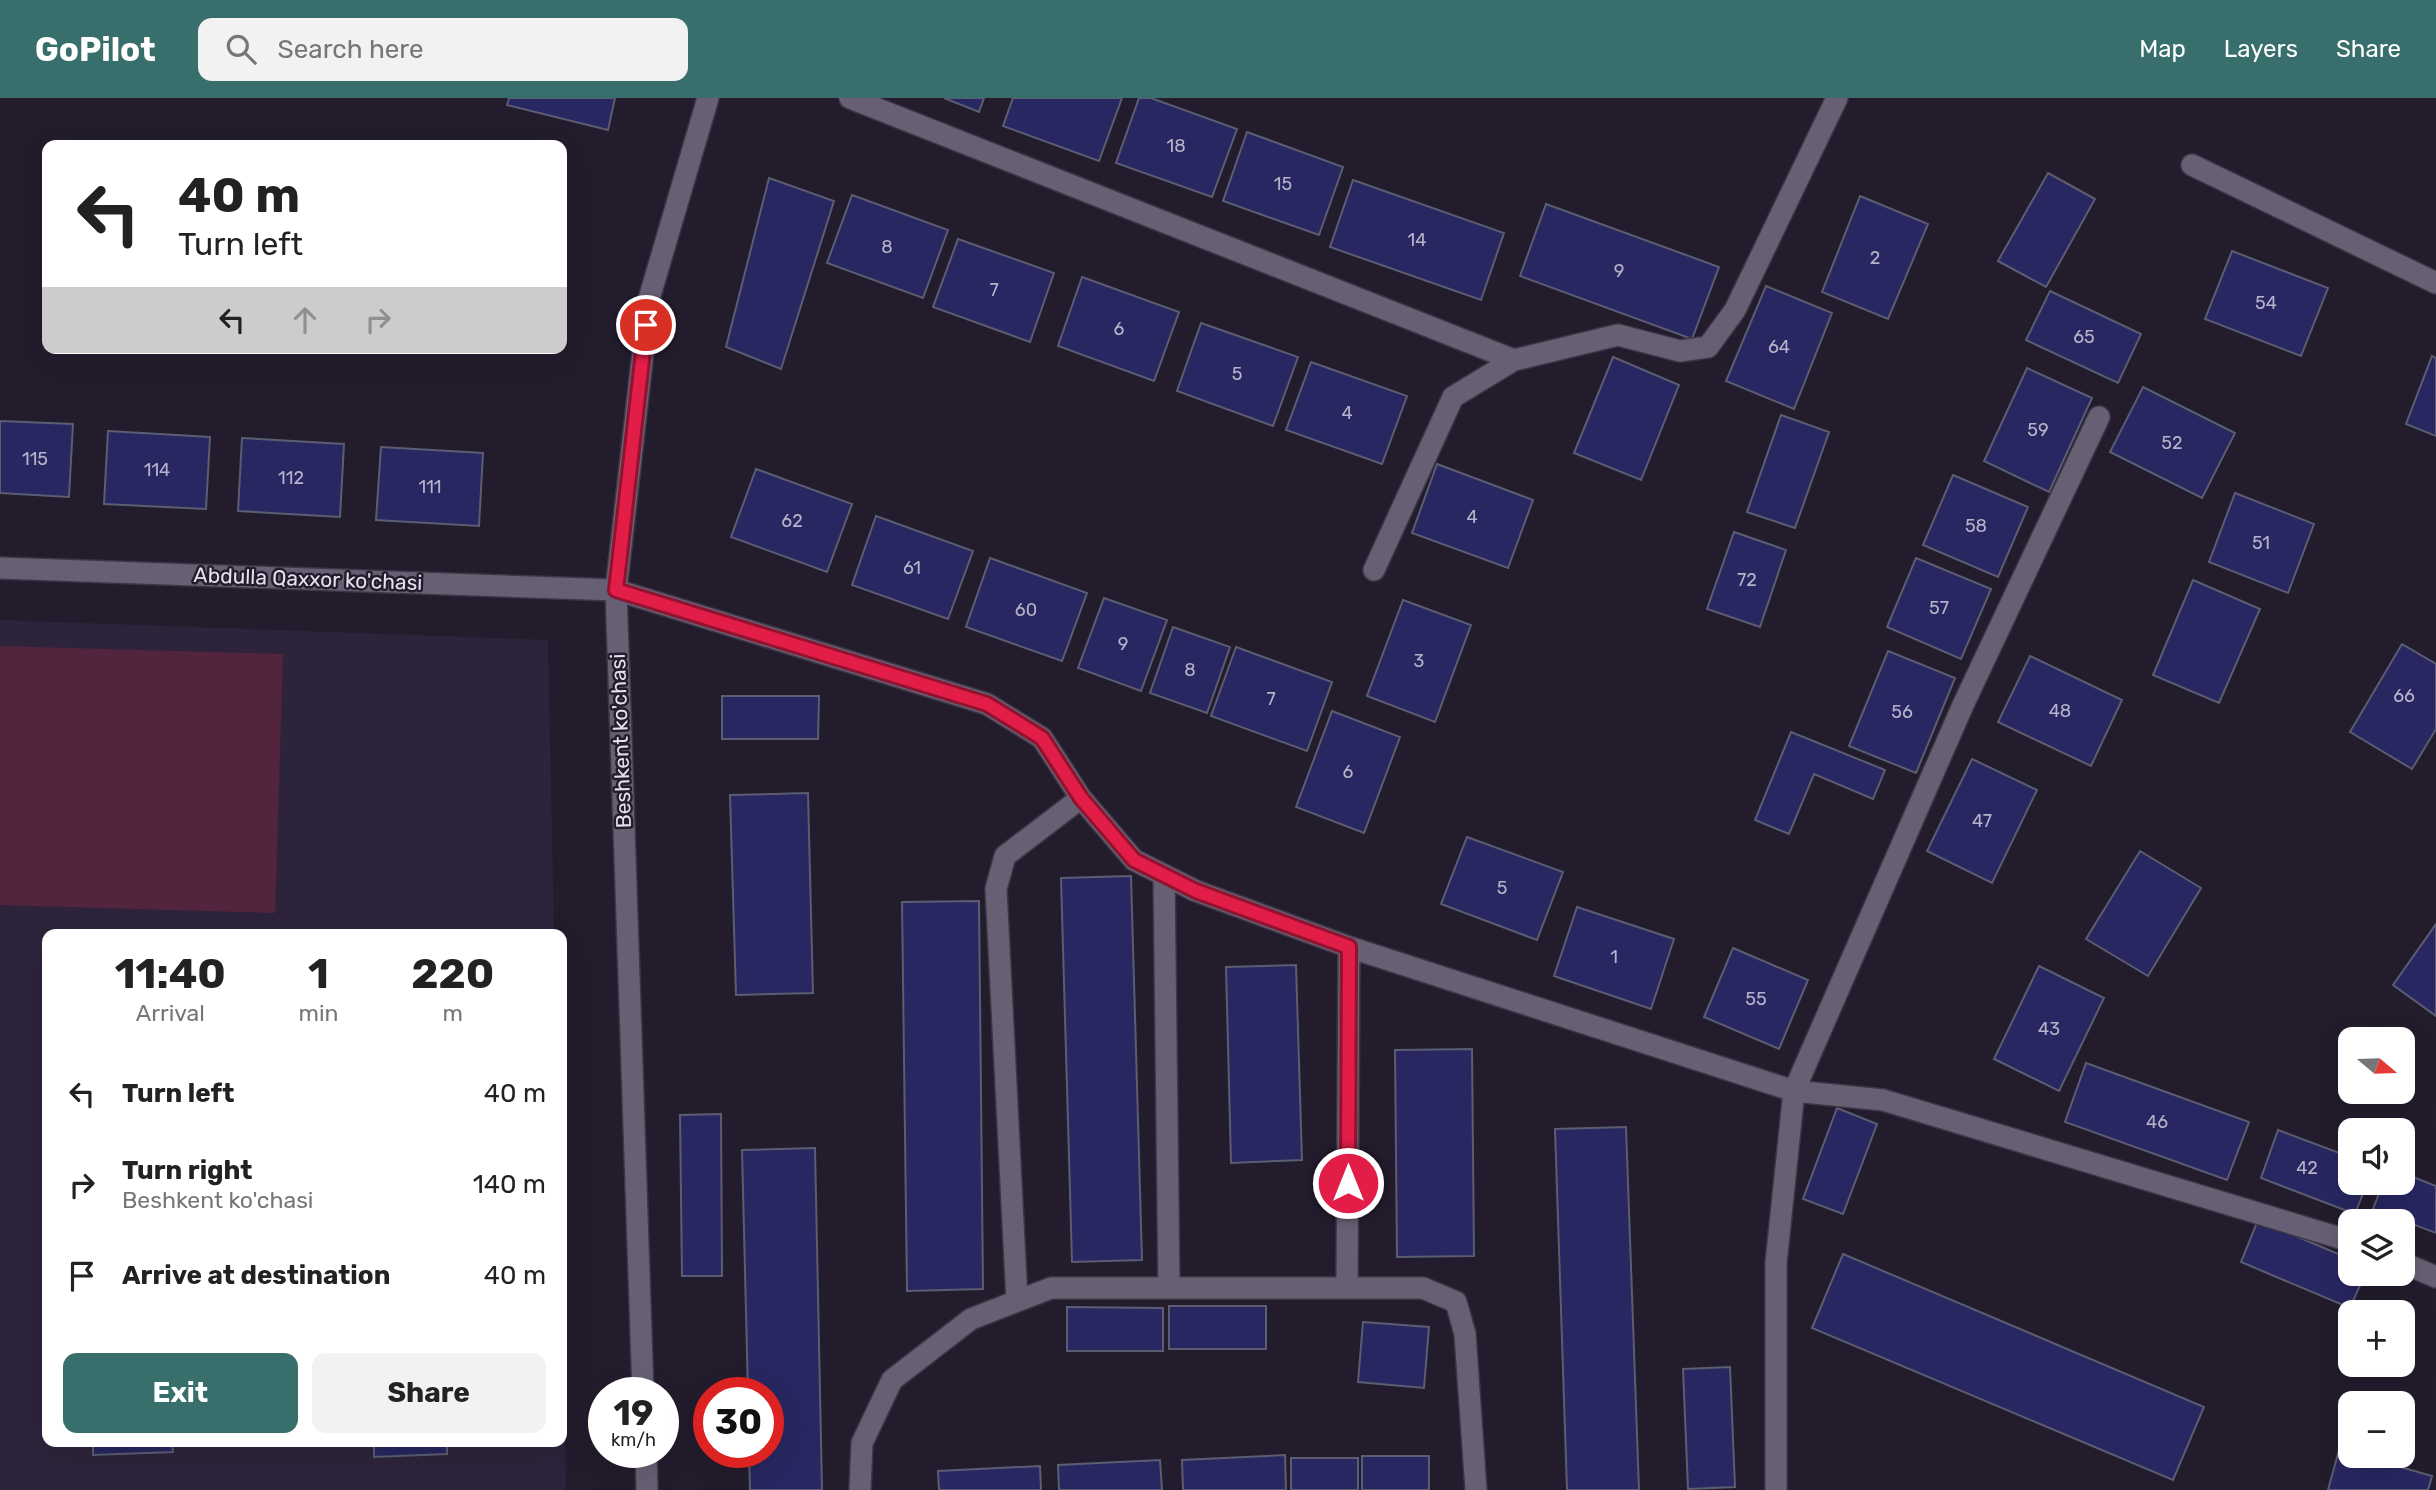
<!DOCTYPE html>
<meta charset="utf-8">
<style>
body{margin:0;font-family:Rubik,sans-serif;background:#f2f2f2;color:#222;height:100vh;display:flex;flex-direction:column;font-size:26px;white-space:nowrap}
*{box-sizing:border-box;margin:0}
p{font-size:23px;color:#767676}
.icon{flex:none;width:38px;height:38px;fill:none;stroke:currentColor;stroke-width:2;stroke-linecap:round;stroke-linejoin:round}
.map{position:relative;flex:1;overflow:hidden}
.side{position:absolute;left:42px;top:831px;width:525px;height:518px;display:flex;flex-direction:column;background:#fff;border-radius:14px;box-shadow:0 7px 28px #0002}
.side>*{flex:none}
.guide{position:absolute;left:42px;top:42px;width:525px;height:214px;border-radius:14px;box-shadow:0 7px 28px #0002;background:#fff;color:#222;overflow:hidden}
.needle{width:46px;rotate:109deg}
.tools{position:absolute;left:2338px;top:929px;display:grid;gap:14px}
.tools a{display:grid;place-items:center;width:77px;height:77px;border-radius:14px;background:#fff;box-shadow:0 7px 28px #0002;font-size:35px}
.speed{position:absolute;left:588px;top:1279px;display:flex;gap:14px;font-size:35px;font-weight:700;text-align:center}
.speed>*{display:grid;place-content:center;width:91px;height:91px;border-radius:50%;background:#fff;box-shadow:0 7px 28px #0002;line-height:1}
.speed small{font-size:18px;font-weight:400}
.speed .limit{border:10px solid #d22;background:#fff;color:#111}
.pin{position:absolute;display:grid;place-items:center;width:60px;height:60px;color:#fff;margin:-30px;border:4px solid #fff;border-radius:50%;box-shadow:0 2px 7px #0007}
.me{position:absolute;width:77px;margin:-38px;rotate:0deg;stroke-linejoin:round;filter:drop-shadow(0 0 5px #0008)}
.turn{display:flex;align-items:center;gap:24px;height:147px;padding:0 21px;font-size:32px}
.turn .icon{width:91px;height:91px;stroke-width:2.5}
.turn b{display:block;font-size:49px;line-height:60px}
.lanes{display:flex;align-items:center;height:66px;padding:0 21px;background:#0003;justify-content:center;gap:35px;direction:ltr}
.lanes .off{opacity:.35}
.eta{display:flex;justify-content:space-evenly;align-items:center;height:119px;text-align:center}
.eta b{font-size:42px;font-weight:700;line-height:49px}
.primary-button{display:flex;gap:14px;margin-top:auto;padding:14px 21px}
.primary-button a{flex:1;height:80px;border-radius:14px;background:#386f6c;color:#fff;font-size:28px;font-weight:700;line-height:80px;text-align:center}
.primary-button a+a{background:#f2f2f2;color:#222}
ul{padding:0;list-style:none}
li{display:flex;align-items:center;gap:21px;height:91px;padding:0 21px}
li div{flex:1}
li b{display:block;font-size:26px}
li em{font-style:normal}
header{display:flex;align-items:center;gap:42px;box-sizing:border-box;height:98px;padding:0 35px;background:#386f6c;color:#fff}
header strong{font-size:33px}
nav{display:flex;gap:38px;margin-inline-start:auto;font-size:24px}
.search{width:490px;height:63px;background:#f2f2f2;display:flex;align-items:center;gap:18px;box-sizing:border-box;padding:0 24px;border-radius:14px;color:#767676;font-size:26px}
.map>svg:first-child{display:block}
.built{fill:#2d243b}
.green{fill:#52243e}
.building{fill:#282761;stroke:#5b5d71;stroke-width:2}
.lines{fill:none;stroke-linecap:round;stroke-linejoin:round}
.minor-casing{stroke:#3c3644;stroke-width:24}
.minor{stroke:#676074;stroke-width:21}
.route-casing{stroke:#92132f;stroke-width:18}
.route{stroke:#e11d48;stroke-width:12}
.labels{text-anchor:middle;stroke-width:5;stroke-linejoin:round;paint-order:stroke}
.number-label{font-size:18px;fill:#b6b2c9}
.street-label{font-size:21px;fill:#e5e0ec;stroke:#231c2d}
</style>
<header>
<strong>GoPilot</strong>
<div class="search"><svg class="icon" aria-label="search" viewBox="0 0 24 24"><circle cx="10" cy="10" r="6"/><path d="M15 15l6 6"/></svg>Search here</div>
<nav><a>Map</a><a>Layers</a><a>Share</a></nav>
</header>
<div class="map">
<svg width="2436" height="1392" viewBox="0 0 2436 1392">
<rect width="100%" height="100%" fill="#231c2d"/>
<!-- built -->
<path class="built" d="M 0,522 L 548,542 L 554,836 L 47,836 L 47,1344 L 562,1344 L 562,1177 L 566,1392 L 0,1392 Z"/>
<!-- green -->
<path class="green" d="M 0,548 L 283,556 L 275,815 L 0,807 Z"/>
<!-- building -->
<path class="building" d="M 509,0 L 615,0 L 608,32 L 507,7 Z
M 944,0 L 984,0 L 979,14 Z
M 1013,0 L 1122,0 L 1099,63 L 1003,28 Z
M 1139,0 L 1151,0 L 1237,31 L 1212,99 L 1116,65 Z
M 1247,34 L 1343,69 L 1319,137 L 1223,103 Z
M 2048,75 L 2095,101 L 2046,189 L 1998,163 Z
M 769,80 L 834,103 L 781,271 L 726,249 Z
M 1353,82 L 1504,135 L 1481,202 L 1330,149 Z
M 852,97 L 948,132 L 923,200 L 827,165 Z
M 1860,98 L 1928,126 L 1888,221 L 1822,194 Z
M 1546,106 L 1719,169 L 1692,241 L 1520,178 Z
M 958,141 L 1054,175 L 1030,244 L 933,209 Z
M 2232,153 L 2328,190 L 2301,258 L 2205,221 Z
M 1082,179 L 1179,214 L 1154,283 L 1058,248 Z
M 1766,188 L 1832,215 L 1794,311 L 1726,283 Z
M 2050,193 L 2141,236 L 2118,285 L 2026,242 Z
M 1201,225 L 1298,259 L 1273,328 L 1177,293 Z
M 2432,258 L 2436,260 L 2436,338 L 2406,326 Z
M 1613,259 L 1679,287 L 1641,382 L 1574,355 Z
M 1311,264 L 1407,298 L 1382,366 L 1286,332 Z
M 2027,270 L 2092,300 L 2049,394 L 1984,363 Z
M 2143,289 L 2235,335 L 2202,400 L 2110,354 Z
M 1781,317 L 1829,334 L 1795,430 L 1747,414 Z
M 0,323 L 73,326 L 69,399 L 0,395 Z
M 108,333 L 210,339 L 206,411 L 104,406 Z
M 242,340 L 344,346 L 340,419 L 238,413 Z
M 381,349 L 483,355 L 479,428 L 376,422 Z
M 1437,366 L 1533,402 L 1508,470 L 1412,435 Z
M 756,371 L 852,406 L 827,474 L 731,439 Z
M 1953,377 L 2028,409 L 1998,479 L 1923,447 Z
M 2235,395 L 2314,426 L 2288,495 L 2209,464 Z
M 876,418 L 973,453 L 948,521 L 852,487 Z
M 1734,434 L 1786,452 L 1760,529 L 1707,511 Z
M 990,460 L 1087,495 L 1062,563 L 966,529 Z
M 1916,460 L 1991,491 L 1961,561 L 1887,529 Z
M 2193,482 L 2260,511 L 2219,605 L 2153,577 Z
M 1104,500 L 1167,522 L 1141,593 L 1078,570 Z
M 1403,502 L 1471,527 L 1435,624 L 1367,598 Z
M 1173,529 L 1230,549 L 1207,615 L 1150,595 Z
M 2402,546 L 2436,566 L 2436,631 L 2412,671 L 2350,634 Z
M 1236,549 L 1332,584 L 1307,653 L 1211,618 Z
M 1888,553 L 1955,580 L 1916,675 L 1849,648 Z
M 2030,558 L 2122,602 L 2091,668 L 1998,624 Z
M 722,598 L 819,598 L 818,641 L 722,641 Z
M 1332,613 L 1400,639 L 1364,735 L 1296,709 Z
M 1791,634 L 1885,672 L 1873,701 L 1814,676 L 1789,736 L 1755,722 Z
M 1972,661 L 2037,692 L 1992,785 L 1927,753 Z
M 808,695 L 813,895 L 736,897 L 730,697 Z
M 1467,739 L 1563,774 L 1537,842 L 1441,806 Z
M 2140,753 L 2201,790 L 2148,878 L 2086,841 Z
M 1131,778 L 1142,1162 L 1072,1164 L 1061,780 Z
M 979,803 L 983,1191 L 907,1193 L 902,804 Z
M 1577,809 L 1674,841 L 1651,911 L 1554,878 Z
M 2436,826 L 2436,918 L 2393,887 Z
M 1733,850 L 1808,882 L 1779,951 L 1704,919 Z
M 1296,867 L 1302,1062 L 1231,1065 L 1226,869 Z
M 2039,868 L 2104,900 L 2059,993 L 1994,961 Z
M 1472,951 L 1474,1158 L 1397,1159 L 1395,952 Z
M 2086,965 L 2249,1024 L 2227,1082 L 2065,1024 Z
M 1837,1010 L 1877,1026 L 1843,1116 L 1803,1101 Z
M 721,1016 L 722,1178 L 682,1178 L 680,1017 Z
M 1626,1029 L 1639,1392 L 1567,1392 L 1555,1031 Z
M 2278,1032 L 2350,1059 L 2350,1085 L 2367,1085 L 2355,1116 L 2261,1080 Z
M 815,1050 L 822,1392 L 750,1392 L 749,1354 L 768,1354 L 768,1295 L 748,1295 L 742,1052 Z
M 2403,1075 L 2436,1088 L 2436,1135 L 2373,1111 L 2383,1085 L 2403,1085 Z
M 2258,1122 L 2350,1161 L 2350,1176 L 2365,1176 L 2350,1210 L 2241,1164 Z
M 1843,1156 L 2204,1309 L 2173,1382 L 1812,1230 Z
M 1169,1208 L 1266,1208 L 1266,1251 L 1169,1251 Z
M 1067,1209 L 1163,1210 L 1163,1253 L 1067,1253 Z
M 1363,1224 L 1429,1229 L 1424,1290 L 1358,1284 Z
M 1730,1269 L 1735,1389 L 1688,1391 L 1683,1271 Z
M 93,1344 L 172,1344 L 173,1354 L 93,1357 Z
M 374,1344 L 447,1344 L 447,1356 L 374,1359 Z
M 2339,1352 L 2350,1355 L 2350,1358 L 2362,1358 L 2432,1378 L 2428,1392 L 2328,1392 Z
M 1285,1357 L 1286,1392 L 1183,1392 L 1182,1362 Z
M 1362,1358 L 1429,1358 L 1429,1392 L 1362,1392 Z
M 1291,1360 L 1358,1360 L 1358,1392 L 1291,1392 Z
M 1160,1362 L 1162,1392 L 1059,1392 L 1058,1367 Z
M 1040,1368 L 1041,1392 L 939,1392 L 938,1373 Z"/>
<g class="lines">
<!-- minor casing -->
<g class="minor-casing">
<path id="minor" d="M 850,0 L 1514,262
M 2192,67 L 2436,185
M 0,470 L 616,492 L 987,606 L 1042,640 L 1081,700 L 1134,762 L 1196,793 L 1349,849 L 1794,993 L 1883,1002 L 2350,1143
M 1374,472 L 1453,299 L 1514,262 L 1618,237 L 1680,253 L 1708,249 L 1735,212 L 1837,0
M 1164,777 L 1169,1190
M 2403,1165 L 2436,1179
M 1347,1190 L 1349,849
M 1017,1203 L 996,791 L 1005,758 L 1081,700
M 643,1295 L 616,492 L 649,201 L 708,0
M 646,1354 L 647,1392
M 860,1392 L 862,1345 L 892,1282 L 971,1221 L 1051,1190 L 1423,1190 L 1456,1204 L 1465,1236 L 1476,1392
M 1776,1392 L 1776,1165 L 1794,993 L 1963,607 L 2099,319"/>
</g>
<!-- minor -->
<use href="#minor" class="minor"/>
</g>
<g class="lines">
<!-- route casing -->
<g class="route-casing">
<path id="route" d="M 646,227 L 616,492 L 987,606 L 1042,640 L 1081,700 L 1134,762 L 1196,793 L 1349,849 L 1348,1085"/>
</g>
<!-- route -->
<use href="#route" class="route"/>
</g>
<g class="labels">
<!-- number labels -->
<g class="number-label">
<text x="1176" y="54">18</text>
<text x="1283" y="92">15</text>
<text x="1417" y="148">14</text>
<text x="887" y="155">8</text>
<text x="1875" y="166">2</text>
<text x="1619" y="179">9</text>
<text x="994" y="198">7</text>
<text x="2266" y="211">54</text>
<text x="1119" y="237">6</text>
<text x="2084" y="245">65</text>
<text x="1779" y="255">64</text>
<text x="1237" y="282">5</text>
<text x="1347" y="321">4</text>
<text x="2038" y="338">59</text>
<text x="2172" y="351">52</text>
<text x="35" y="367">115</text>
<text x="157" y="378">114</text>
<text x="291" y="386">112</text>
<text x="430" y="395">111</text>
<text x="1472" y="425">4</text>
<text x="792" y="429">62</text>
<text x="1976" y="434">58</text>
<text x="2261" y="451">51</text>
<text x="912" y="476">61</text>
<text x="1747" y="488">72</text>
<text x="1939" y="516">57</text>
<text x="1026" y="518">60</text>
<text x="1123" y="552">9</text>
<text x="1419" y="569">3</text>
<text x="1190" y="578">8</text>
<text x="2404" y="604">66</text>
<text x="1271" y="607">7</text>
<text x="2060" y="619">48</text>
<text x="1902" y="620">56</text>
<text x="1348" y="680">6</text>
<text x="1982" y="729">47</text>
<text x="1502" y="796">5</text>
<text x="1614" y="865">1</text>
<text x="1756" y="907">55</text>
<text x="2049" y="937">43</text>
<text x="2157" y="1030">46</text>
<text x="2307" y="1076">42</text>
</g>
<!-- street labels -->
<g class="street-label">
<text transform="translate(308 481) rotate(2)" y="7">Abdulla Qaxxor ko'chasi</text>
<text transform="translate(621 643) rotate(-92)" y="7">Beshkent ko'chasi</text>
</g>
</g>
</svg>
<div class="tools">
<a><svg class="needle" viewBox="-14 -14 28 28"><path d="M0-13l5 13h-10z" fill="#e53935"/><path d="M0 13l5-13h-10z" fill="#767676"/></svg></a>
<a><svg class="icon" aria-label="sound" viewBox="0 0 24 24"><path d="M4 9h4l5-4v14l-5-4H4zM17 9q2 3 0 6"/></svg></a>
<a><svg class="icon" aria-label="layers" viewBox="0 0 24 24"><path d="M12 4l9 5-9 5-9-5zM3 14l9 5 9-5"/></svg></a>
<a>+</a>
<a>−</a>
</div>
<div class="speed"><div>19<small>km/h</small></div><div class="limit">30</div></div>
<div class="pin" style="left:646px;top:227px;background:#d93025"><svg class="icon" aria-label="arrive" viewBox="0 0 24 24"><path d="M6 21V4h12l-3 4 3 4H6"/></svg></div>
<svg class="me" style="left:1348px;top:1085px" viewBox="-20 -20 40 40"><circle r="17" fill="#e11d48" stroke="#fff" stroke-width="3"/><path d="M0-11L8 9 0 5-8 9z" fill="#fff"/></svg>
<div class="guide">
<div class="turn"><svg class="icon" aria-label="left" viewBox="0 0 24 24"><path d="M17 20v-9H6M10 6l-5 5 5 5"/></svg><div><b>40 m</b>Turn left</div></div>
<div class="lanes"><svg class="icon" aria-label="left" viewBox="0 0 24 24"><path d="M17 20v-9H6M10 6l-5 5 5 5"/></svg><svg class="icon off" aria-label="ahead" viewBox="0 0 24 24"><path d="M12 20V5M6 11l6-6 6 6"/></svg><svg class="icon off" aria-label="right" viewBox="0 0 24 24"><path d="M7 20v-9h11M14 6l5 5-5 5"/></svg></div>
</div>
<section class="side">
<div class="eta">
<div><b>11:40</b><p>Arrival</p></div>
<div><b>1</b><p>min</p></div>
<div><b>220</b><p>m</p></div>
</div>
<ul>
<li><svg class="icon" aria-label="left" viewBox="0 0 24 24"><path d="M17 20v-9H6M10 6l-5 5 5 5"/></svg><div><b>Turn left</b></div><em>40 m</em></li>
<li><svg class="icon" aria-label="right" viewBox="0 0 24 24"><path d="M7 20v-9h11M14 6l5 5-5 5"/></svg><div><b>Turn right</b><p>Beshkent ko'chasi</p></div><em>140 m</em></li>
<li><svg class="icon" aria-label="arrive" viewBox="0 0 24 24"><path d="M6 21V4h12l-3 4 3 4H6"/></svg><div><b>Arrive at destination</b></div><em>40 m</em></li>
</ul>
<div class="primary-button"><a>Exit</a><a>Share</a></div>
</section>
</div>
